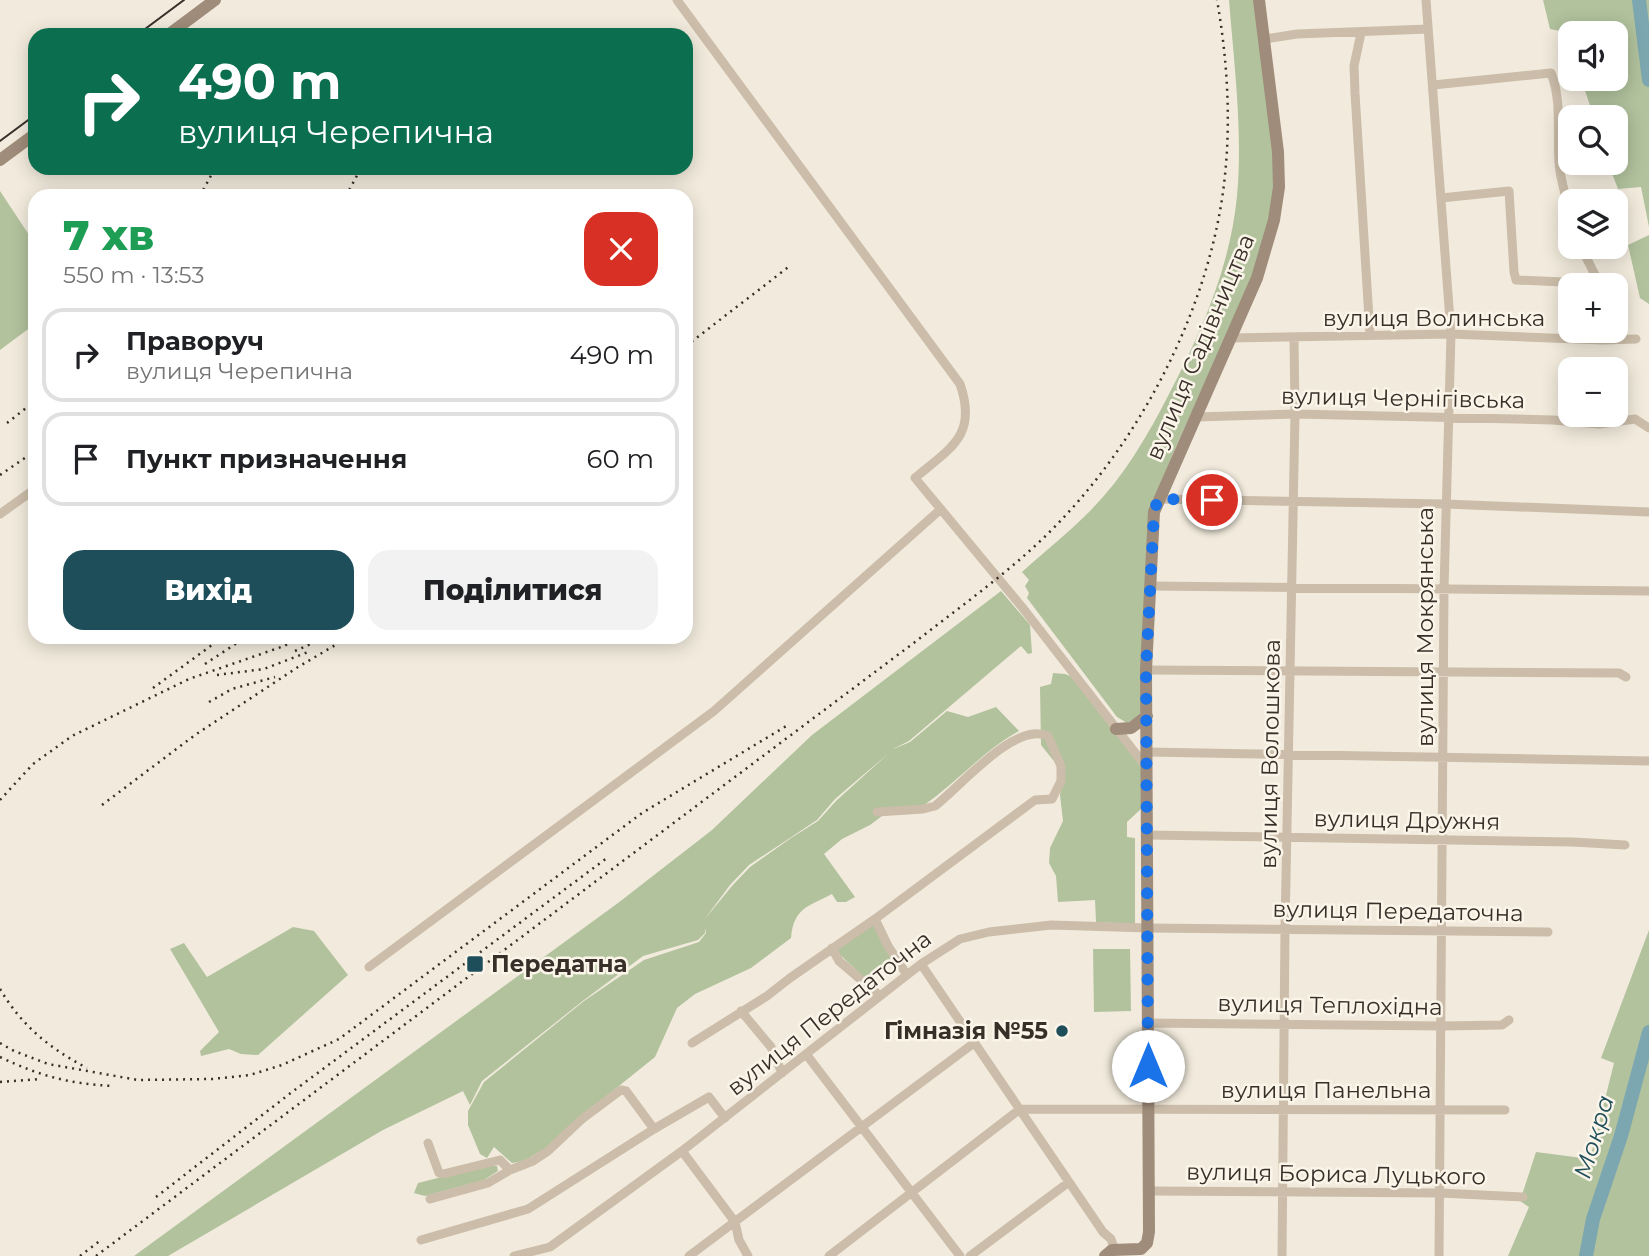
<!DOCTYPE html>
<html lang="uk">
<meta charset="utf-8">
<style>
body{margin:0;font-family:Montserrat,sans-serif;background:#f2f2f2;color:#202124;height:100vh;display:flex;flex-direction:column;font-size:26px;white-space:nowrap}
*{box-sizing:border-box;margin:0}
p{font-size:23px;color:#757577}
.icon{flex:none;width:38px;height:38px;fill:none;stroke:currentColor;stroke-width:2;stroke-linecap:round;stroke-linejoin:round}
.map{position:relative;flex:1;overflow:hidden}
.panel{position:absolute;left:28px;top:189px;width:665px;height:455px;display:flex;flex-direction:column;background:#fff;border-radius:21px;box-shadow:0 4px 18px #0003}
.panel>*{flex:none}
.banner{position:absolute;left:28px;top:28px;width:665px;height:147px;border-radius:21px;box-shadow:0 4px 18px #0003;background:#0b6e4f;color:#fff;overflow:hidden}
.fabs{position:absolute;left:1558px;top:21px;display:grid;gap:14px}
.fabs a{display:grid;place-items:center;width:70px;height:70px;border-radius:14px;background:#fff;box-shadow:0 4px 18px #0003;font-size:35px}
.pin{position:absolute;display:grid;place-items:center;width:60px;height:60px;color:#fff;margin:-30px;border:4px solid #fff;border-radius:50%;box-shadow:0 2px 7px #0007}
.me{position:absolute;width:77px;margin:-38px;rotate:0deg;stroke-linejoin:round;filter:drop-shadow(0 0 5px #0008)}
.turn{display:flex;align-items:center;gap:24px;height:147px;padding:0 35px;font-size:32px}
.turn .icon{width:91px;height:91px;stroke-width:2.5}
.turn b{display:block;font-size:49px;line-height:60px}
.round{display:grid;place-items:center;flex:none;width:74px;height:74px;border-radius:21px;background:#f2f2f2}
.head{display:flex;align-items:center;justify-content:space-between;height:119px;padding:0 35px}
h1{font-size:42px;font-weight:800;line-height:52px;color:#1e9e55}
.cta{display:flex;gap:14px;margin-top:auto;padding:14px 35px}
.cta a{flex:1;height:80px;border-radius:21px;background:#1e4e5a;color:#fff;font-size:28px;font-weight:800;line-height:80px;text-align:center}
.cta a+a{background:#f2f2f2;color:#202124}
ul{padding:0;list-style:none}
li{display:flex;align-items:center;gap:21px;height:94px;margin:0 14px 10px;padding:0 21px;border:4px solid #e0e0e0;border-radius:21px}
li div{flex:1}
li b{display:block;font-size:26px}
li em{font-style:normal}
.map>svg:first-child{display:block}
.green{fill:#b1c29d;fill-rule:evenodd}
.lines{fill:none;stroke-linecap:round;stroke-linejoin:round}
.river{stroke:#7ca7b0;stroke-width:14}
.street{stroke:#cbbda9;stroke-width:9}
.secondary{stroke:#9f8c7a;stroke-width:12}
.tram{stroke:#382f29;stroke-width:2}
.rail{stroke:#382f29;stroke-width:2.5;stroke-dasharray:2 5;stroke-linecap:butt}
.route{stroke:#1a73e8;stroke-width:12;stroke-dasharray:0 21.6}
.poi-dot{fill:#1e4e5a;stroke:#faf4e9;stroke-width:2.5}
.labels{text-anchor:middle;stroke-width:5;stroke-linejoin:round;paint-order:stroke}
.street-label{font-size:23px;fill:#382f29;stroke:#faf4e9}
.poi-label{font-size:23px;font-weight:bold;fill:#382f29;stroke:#faf4e9;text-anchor:start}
.water-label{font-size:24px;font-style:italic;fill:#1e4e5a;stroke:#faf4e9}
</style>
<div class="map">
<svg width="1649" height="1256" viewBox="0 0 1649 1256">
<rect width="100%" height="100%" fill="#f2ebdd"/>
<!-- green -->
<path class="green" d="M 1229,0 L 1255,0 C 1263,63 1284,159 1270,221 C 1248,314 1194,395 1161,484 C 1156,500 1156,520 1153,537 C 1145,595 1140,652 1141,710 L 1140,715 L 1127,723 L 1117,717 L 1027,598 L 1029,593 L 1025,586 L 1029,580 L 1022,572 C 1044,552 1068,533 1089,512 C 1123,478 1147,437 1169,394 C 1202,331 1230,267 1237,196 C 1243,131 1234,64 1229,0 Z
M 1543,0 L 1649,0 L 1649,227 L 1641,187 L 1618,189 L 1608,163 L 1615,163 L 1615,117 L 1594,117 L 1581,79 L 1615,79 L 1615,33 L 1570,33 L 1550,29 Z
M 0,191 L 35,244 L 35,324 L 0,350 Z
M 1649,235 L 1649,304 L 1640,298 L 1628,245 Z
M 1001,591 L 1030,625 L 1032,653 L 1028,654 L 1021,646 L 909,741 L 891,750 L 910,742 L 947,711 L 968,717 L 996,707 L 1019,731 C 979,753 950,791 910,814 L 901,812 L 886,813 L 870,825 L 842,839 L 824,854 L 855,897 L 846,902 L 837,902 L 832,894 C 808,907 794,907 791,938 L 751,968 L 695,994 L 677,1008 L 655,1057 L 569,1126 L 549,1146 L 524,1161 L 512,1163 L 494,1147 L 487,1158 L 480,1154 L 468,1125 L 468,1111 L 484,1082 L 584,1001 L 644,960 L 699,942 L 706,933 L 705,928 L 705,933 L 698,940 L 643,956 L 584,1000 L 482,1081 L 470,1105 L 463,1091 L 383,1130 L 168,1256 L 134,1256 L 618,903 L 712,830 L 812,735 ZM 889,753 L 836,801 L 818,821 L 791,838 L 750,867 L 732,886 L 704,920 L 730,885 L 749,865 L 817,820 L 835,799 Z
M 1053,673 L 1065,674 L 1075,678 L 1142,768 L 1142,808 L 1127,822 L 1127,837 L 1135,838 L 1135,924 L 1096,922 L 1095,900 L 1058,902 L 1056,876 L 1049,863 L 1050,848 L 1063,821 L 1060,795 L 1064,768 L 1053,760 L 1041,745 L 1040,687 L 1051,684 Z
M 874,924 L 894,959 L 867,980 L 837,952 L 838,947 Z
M 293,927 L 314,931 L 348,975 L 258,1055 L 241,1054 L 229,1049 L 201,1056 L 200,1051 L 219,1032 L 170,949 L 184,943 L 207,977 Z
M 1649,930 L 1649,1256 L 1508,1256 L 1529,1207 L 1520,1201 L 1536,1152 L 1590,1159 L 1614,1063 L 1601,1058 Z
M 1093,949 L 1130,949 L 1131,1011 L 1094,1012 Z
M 485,1166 L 497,1166 L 498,1171 L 484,1180 L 425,1196 L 414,1193 L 418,1183 Z"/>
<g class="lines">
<!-- river -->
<path class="river" d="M 1639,0 L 1649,80
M 1586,1256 L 1593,1219 L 1621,1136 L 1649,1032"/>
<!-- street -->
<path class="street" d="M 677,0 L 960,384 C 978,436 950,448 915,478 L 1022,607 L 1147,768
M 1426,0 L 1451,334 L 1444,589 L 1439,1256
M 1361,33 L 1354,66 L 1355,93 L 1370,335
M 1265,39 L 1297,34 L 1428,29
M 1433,85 L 1551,73 C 1562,100 1557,133 1559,162 C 1560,178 1565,195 1570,211
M 1441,198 L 1509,191 L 1514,272 L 1516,280 L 1564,282 L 1596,280
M 1581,247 L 1600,285
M 1231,338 L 1451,334 L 1603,340 L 1636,339
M 1196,417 L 1295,414 L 1553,420 L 1599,424 L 1635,419 L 1649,428
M 1158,499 L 1445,504 L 1649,512
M 0,514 L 35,489
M 1150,586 L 1649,591
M 1146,670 L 1619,673 L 1626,677
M 1147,752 L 1649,761
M 1147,835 L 1573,842 L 1625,845
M 875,919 L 888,946 L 907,975
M 832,948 L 839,961 L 880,996
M 921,964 L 1103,1232 L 1111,1239 L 1115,1251
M 369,967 L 714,711 L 941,509
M 741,1011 L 771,1047 L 782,1073
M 1148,1023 L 1442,1026 L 1502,1025 L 1509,1020
M 692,1043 L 767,996 L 790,978 L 875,919 L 1035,800 L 1052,799 L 1061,781 L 1061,766 L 1048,736 C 1015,721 961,786 935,806 L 923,809 L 877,812
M 806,1054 L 960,1256
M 428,1143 L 439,1173 L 443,1174 L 500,1160 L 510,1170
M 682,1151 L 735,1222 L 739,1240 L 748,1256
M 1149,1191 L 1440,1193 L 1523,1197
M 430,1199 L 488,1183 L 510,1170 L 533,1161 L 548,1151 L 582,1119 L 621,1090 L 626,1091 L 654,1129
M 421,1240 L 528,1209 L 654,1129 L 709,1097 L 725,1118
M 514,1256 L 550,1247 L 682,1151 L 921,964 L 960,939 L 989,932 L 1051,925 L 1148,928 L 1548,932
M 689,1256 L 974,1043
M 829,1256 L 1020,1109 L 1505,1110
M 970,1256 L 1069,1182
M 1282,1256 L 1285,929 L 1295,414 L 1294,337"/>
<!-- secondary -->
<path class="secondary" d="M 168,35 L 215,0
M 0,160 L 35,134
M 1116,729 L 1131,728 L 1147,716
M 1105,1256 L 1112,1250 L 1141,1249 L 1147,1243 L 1149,1232 L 1146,670 L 1154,512 L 1257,278 L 1274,220 L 1279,187 L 1278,152 L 1259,0"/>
<!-- tram -->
<path class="tram" d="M 137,35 L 184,0
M 0,141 L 35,115"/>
<!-- rail -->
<path class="rail" d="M 200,196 L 215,168
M 346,196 L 361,168
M 686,346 L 791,265
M 7,423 L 35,401
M 0,475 L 35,451
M 295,651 L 326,637
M 205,664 L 246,637
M 217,675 L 264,669 L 308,652
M 153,688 L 223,637
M 209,702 L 232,689 L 275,677
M 0,800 L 33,764 L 72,736 L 189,679 L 284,646 L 300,637
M 102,805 L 195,735 L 298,667 L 349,637
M 0,989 C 22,1026 49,1048 87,1068
M 0,1043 L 14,1051 L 48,1064 L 138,1080 L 212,1079 L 250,1075 L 282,1065 L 339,1039 L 642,813 L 788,725
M 0,1057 C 40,1076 69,1084 114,1086
M 0,1082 L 40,1079
M 156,1197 L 292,1092 L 607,858
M 80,1256 L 101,1240
M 96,1256 L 915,642 C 966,602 1021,564 1065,516 C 1148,427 1213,297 1225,175 C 1231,117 1227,57 1217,0"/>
</g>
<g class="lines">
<!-- route -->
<path class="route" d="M 1148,1066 L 1146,670 L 1154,512 L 1158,499 L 1212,500"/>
</g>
<!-- markers -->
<g class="poi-dot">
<rect x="466" y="955" width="18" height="18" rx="3.5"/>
<circle cx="1062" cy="1031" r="7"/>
</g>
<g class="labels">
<!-- street labels -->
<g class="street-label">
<text x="1434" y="326">вулиця Волинська</text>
<text transform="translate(1200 347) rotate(-67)" y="8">вулиця Садівництва</text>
<text transform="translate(1403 398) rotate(1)" y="8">вулиця Чернігівська</text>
<text transform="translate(1425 627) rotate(-90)" y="8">вулиця Мокрянська</text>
<text transform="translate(1270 754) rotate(-89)" y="8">вулиця Волошкова</text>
<text transform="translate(1407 820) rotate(1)" y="8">вулиця Дружня</text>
<text transform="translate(1398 911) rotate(1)" y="8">вулиця Передаточна</text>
<text transform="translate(1330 1005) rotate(1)" y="8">вулиця Теплохідна</text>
<text transform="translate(829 1013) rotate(-38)" y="8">вулиця Передаточна</text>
<text x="1326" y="1098">вулиця Панельна</text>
<text transform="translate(1336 1174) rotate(1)" y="8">вулиця Бориса Луцького</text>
</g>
<!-- poi labels -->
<g class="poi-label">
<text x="491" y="972">Передатна</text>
<text x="1048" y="1039" text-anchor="end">Гімназія №55</text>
</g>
<!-- water labels -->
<g class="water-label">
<text transform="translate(1594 1137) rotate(-73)" y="8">Мокра</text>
</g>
</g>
</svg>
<div class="fabs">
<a><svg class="icon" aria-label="sound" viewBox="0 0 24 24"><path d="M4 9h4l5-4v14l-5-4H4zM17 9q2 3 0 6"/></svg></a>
<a><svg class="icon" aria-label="search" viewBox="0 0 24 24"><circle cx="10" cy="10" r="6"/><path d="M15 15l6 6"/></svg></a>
<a><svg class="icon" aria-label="layers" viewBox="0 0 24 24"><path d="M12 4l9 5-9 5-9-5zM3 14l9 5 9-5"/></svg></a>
<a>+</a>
<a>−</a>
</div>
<div class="pin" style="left:1212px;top:500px;background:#d93025"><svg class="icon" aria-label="arrive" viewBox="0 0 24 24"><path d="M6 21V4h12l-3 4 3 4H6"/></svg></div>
<svg class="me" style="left:1148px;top:1066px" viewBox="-20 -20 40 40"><circle r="19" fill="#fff"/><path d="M0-13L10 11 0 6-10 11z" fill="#1a73e8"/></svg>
<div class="banner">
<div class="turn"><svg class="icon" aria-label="right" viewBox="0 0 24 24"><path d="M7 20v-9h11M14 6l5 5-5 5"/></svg><div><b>490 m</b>вулиця Черепична</div></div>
</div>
<section class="panel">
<div class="head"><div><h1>7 хв</h1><p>550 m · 13:53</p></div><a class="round" style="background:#d93025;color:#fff"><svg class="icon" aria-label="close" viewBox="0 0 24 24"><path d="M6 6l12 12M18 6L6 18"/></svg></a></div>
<ul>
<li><svg class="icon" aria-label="right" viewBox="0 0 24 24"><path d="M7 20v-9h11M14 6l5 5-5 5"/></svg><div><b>Праворуч</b><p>вулиця Черепична</p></div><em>490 m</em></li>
<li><svg class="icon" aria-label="arrive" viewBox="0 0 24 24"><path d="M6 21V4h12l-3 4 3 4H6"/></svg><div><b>Пункт призначення</b></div><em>60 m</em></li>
</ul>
<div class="cta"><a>Вихід</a><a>Поділитися</a></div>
</section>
</div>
